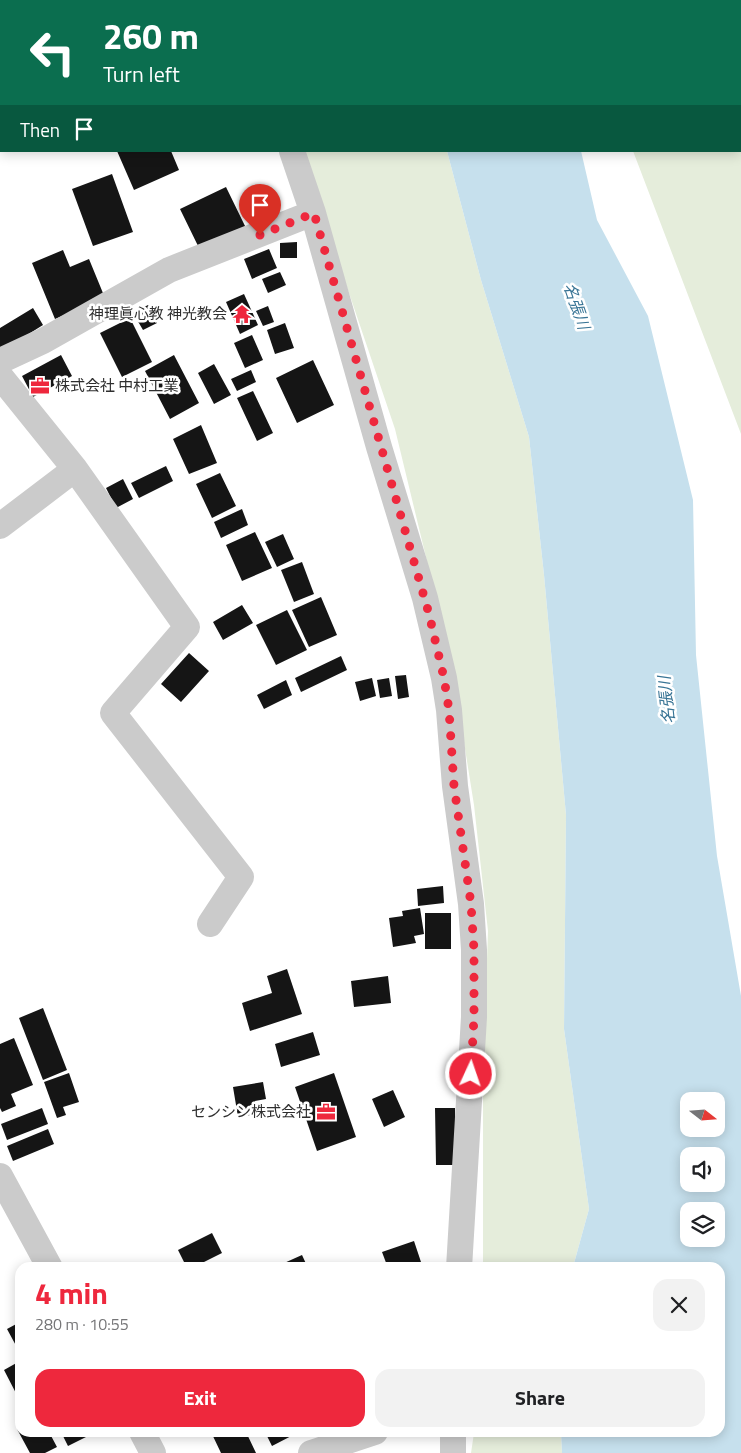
<!DOCTYPE html>
<meta charset="utf-8">
<style>
body{margin:0;font-family:"Titillium Web","Noto Sans JP",sans-serif;background:#f2f2f2;color:#202124;height:100vh;display:flex;flex-direction:column;font-size:19px;white-space:nowrap}
*{box-sizing:border-box;margin:0}
p{font-size:16px;color:#757577}
.icon{flex:none;width:28px;height:28px;fill:none;stroke:currentColor;stroke-width:2;stroke-linecap:round;stroke-linejoin:round}
.map{position:relative;flex:1;overflow:hidden}
.panel{position:absolute;left:15px;top:1262px;width:710px;height:175px;display:flex;flex-direction:column;background:#fff;border-radius:15px;box-shadow:0 2px 12px #0003}
.panel>*{flex:none}
.banner{position:absolute;left:0px;top:0px;width:741px;height:152px;box-shadow:0 2px 12px #0003;background:#0b6e4f;color:#fff;overflow:hidden}
.needle{width:32px;rotate:107deg}
.buttons{position:absolute;left:680px;top:1092px;display:grid;gap:10px}
.buttons a{display:grid;place-items:center;width:45px;height:45px;border-radius:10px;background:#fff;box-shadow:0 2px 12px #0003;font-size:25px}
.pin{position:absolute;display:grid;place-items:center;width:42px;height:42px;color:#fff;margin:-51px -21px;border-radius:50% 50% 50% 0;rotate:-45deg;box-shadow:0 0 5px #0007}
.pin .icon{rotate:45deg}
.me{position:absolute;width:55px;margin:-28px;rotate:3deg;stroke-linejoin:round;filter:drop-shadow(0 0 4px #0008)}
.turn{display:flex;align-items:center;gap:18px;height:105px;padding:0 20px;font-size:22px}
.turn .icon{width:65px;height:65px;stroke-width:2.5}
.turn b{display:block;font-size:35px;line-height:42px}
.then{display:flex;align-items:center;height:48px;padding:0 20px;background:#0003;gap:10px;font-size:19px}
.round{display:grid;place-items:center;flex:none;width:52px;height:52px;border-radius:15px;background:#f2f2f2}
.head{display:flex;align-items:center;justify-content:space-between;height:85px;padding:0 20px}
h1{font-size:30px;font-weight:700;line-height:38px;color:#ee283d}
.button{display:flex;gap:10px;margin-top:auto;padding:10px 20px}
.button a{flex:1;height:58px;border-radius:15px;background:#ee283d;color:#fff;font-size:20px;font-weight:700;line-height:58px;text-align:center}
.button a+a{background:#f2f2f2;color:#202124}
.map>svg:first-child{display:block}
.green{fill:#e5eddb}
.water{fill:#c6e0ed;fill-rule:evenodd}
.building{fill:#151515}
.lines{fill:none;stroke-linecap:round;stroke-linejoin:round}
.minor{stroke:#cbcbcb;stroke-width:26}
.route{stroke:#ee283d;stroke-width:9;stroke-dasharray:0 16.2}
.labels{text-anchor:middle;stroke-width:5;stroke-linejoin:round;paint-order:stroke}
.poi-label{font-size:15px;fill:#2e2e2e;stroke:#fff;text-anchor:end}
.water-label{font-size:16px;font-style:italic;fill:#387495;stroke:#fff}
</style>
<div class="map">
<svg width="741" height="1453" viewBox="0 0 741 1453">
<rect width="100%" height="100%" fill="#fff"/>
<!-- green -->
<path class="green" d="M 599,0 L 741,0 L 741,434 L 633,151 L 740,151 L 740,1 Z
M 301,151 L 447,151 L 481,280 L 529,437 L 544,575 L 566,815 L 564,1029 L 589,1209 L 573,1267 L 483,1267 L 483,1073 L 488,931 L 474,805 L 455,686 L 425,553 L 395,429 Z
M 474,1433 L 561,1433 L 562,1453 L 471,1453 Z"/>
<!-- water -->
<path class="water" d="M 447,151 L 581,151 L 597,220 L 648,316 L 693,500 L 696,655 L 717,856 L 741,996 L 741,1453 L 562,1453 L 561,1433 L 720,1432 L 720,1268 L 573,1267 L 589,1209 L 564,1029 L 566,815 L 544,575 L 529,437 L 481,280 ZM 689,1101 L 716,1101 L 716,1129 L 689,1129 ZM 689,1156 L 716,1156 L 716,1184 L 689,1184 ZM 689,1211 L 716,1211 L 716,1239 L 689,1239 Z"/>
<!-- building -->
<path class="building" d="M 117,151 L 171,151 L 179,170 L 134,190 Z
M 112,174 L 133,232 L 93,246 L 72,189 Z
M 226,187 L 246,228 L 200,250 L 180,209 Z
M 297,242 L 297,258 L 280,258 L 280,243 Z
M 269,249 L 277,268 L 252,279 L 244,259 Z
M 63,250 L 70,267 L 89,259 L 105,298 L 55,319 L 32,263 Z
M 280,272 L 286,285 L 268,293 L 262,279 Z
M 244,294 L 258,325 L 240,334 L 226,302 Z
M 148,305 L 157,323 L 143,330 L 133,313 Z
M 268,306 L 274,322 L 263,326 L 256,311 Z
M 33,308 L 43,325 L 0,352 L 0,328 Z
M 130,318 L 152,362 L 122,377 L 100,333 Z
M 285,323 L 294,348 L 275,354 L 267,330 Z
M 252,335 L 263,360 L 245,368 L 234,343 Z
M 61,355 L 72,376 L 33,397 L 22,376 Z
M 174,355 L 199,403 L 170,419 L 145,371 Z
M 313,360 L 334,405 L 297,423 L 276,378 Z
M 214,364 L 231,395 L 214,404 L 198,373 Z
M 251,370 L 256,382 L 237,391 L 231,379 Z
M 253,391 L 273,433 L 257,441 L 237,398 Z
M 201,425 L 217,463 L 189,474 L 173,439 Z
M 166,466 L 173,481 L 139,498 L 131,483 Z
M 220,473 L 236,506 L 212,518 L 196,484 Z
M 123,479 L 133,499 L 116,508 L 106,488 Z
M 242,509 L 248,525 L 221,538 L 214,522 Z
M 255,532 L 272,568 L 242,581 L 226,545 Z
M 283,534 L 294,559 L 277,567 L 265,542 Z
M 302,562 L 314,594 L 294,602 L 281,570 Z
M 321,597 L 337,635 L 309,647 L 292,610 Z
M 242,605 L 253,623 L 223,640 L 213,622 Z
M 287,610 L 307,650 L 276,665 L 256,625 Z
M 189,653 L 209,671 L 181,702 L 161,684 Z
M 341,656 L 347,670 L 301,692 L 295,678 Z
M 406,675 L 409,697 L 398,699 L 395,676 Z
M 372,678 L 376,696 L 360,701 L 355,682 Z
M 389,678 L 392,696 L 380,698 L 377,680 Z
M 286,680 L 292,695 L 264,709 L 257,695 Z
M 443,886 L 444,903 L 418,906 L 417,889 Z
M 420,908 L 424,934 L 414,936 L 416,943 L 393,947 L 389,918 L 403,916 L 402,911 Z
M 425,913 L 451,913 L 451,949 L 425,949 Z
M 287,969 L 302,1014 L 250,1031 L 242,1003 L 272,993 L 267,976 Z
M 388,976 L 391,1003 L 354,1007 L 351,981 Z
M 43,1008 L 67,1070 L 43,1080 L 19,1018 Z
M 313,1032 L 320,1055 L 281,1067 L 275,1044 Z
M 14,1038 L 33,1085 L 11,1094 L 16,1106 L 2,1112 L 0,1108 L 0,1044 Z
M 69,1073 L 79,1102 L 63,1107 L 66,1115 L 57,1118 L 44,1082 Z
M 334,1073 L 356,1137 L 317,1151 L 295,1087 Z
M 263,1082 L 266,1099 L 255,1101 L 257,1114 L 238,1117 L 233,1087 Z
M 393,1090 L 405,1117 L 384,1127 L 372,1099 Z
M 42,1108 L 48,1124 L 7,1140 L 1,1124 Z
M 435,1108 L 455,1108 L 455,1165 L 436,1165 Z
M 48,1129 L 54,1144 L 13,1161 L 7,1146 Z
M 212,1233 L 222,1253 L 192,1268 L 187,1268 L 178,1250 Z
M 414,1241 L 423,1268 L 388,1268 L 382,1252 Z
M 302,1255 L 308,1268 L 273,1268 Z
M 20,1322 L 20,1353 L 7,1329 Z
M 20,1361 L 20,1401 L 4,1370 Z
M 20,1428 L 20,1432 L 49,1432 L 57,1447 L 45,1453 L 30,1453 L 17,1429 Z
M 61,1432 L 91,1432 L 92,1434 L 68,1446 Z
M 211,1432 L 246,1432 L 256,1453 L 221,1453 Z
M 265,1432 L 299,1432 L 272,1446 Z"/>
<g class="lines">
<!-- minor -->
<path class="minor" d="M 216,0 L 217,1
M 292,151 L 313,213 L 379,447 L 425,598 L 444,678 L 449,710 L 455,786 L 471,904 L 474,950 L 474,1017 L 459,1268
M 0,361 L 43,341 L 169,270 L 313,213
M 0,376 L 75,469 L 187,627 L 113,713 L 241,877 L 210,924
M 0,526 L 75,469
M 0,1176 L 50,1268
M 142,1432 L 153,1453
M 311,1453 L 375,1432
M 453,1453 L 453,1432"/>
</g>
<g class="lines">
<!-- route -->
<path class="route" d="M 260,235 L 314,213 L 429,614 L 444,678 L 449,710 L 454,786 L 471,904 L 474,950 L 474,1017 L 471,1074"/>
</g>
<!-- icons -->
<defs>
<g id="temple-bare" transform="scale(1.5)"><path d="M0-6L5-2H3V0L6.5 2.5H4V6H1.5V3h-3V6H-4V2.5H-6.5L-3 0V-2H-5Z" fill="#ee283d" stroke="#fff" stroke-width="2.5" paint-order="stroke"/></g>
<g id="office-bare" transform="scale(1.5)"><path d="M-6-3h4V-5.5h4V-3h4V5H-6ZM-1-4.5V-3h2v-1.5ZM-6 0V1H6V0Z" fill="#ee283d" stroke="#fff" stroke-width="2.5" paint-order="stroke"/></g>
</defs>
<g fill-rule="evenodd">
<use href="#temple-bare" x="242" y="314"/>
<use href="#office-bare" x="40" y="386"/>
<use href="#office-bare" x="326" y="1112"/>
</g>
<g class="labels">
<!-- poi labels -->
<g class="poi-label">
<text x="227" y="319">神理眞心教 神光教会</text>
<text x="55" y="391" text-anchor="start">株式会社 中村工業</text>
<text x="311" y="1117">センシン株式会社</text>
</g>
<!-- water labels -->
<g class="water-label">
<text transform="translate(577 306) rotate(71)" y="6">名張川</text>
<text transform="translate(666 700) rotate(-96)" y="6">名張川</text>
</g>
</g>
</svg>
<div class="buttons">
<a><svg class="needle" viewBox="-14 -14 28 28"><path d="M0-13l5 13h-10z" fill="#e53935"/><path d="M0 13l5-13h-10z" fill="#757577"/></svg></a>
<a><svg class="icon" aria-label="sound" viewBox="0 0 24 24"><path d="M4 9h4l5-4v14l-5-4H4zM17 9q2 3 0 6"/></svg></a>
<a><svg class="icon" aria-label="layers" viewBox="0 0 24 24"><path d="M12 4l9 5-9 5-9-5zM3 14l9 5 9-5"/></svg></a>
</div>
<div class="pin" style="left:260px;top:235px;background:#d93025"><svg class="icon" aria-label="arrive" viewBox="0 0 24 24"><path d="M6 21V4h12l-3 4 3 4H6"/></svg></div>
<svg class="me" style="left:471px;top:1074px" viewBox="-20 -20 40 40"><circle r="17" fill="#ee283d" stroke="#fff" stroke-width="3"/><path d="M0-11L8 9 0 5-8 9z" fill="#fff"/></svg>
<div class="banner">
<div class="turn"><svg class="icon" aria-label="left" viewBox="0 0 24 24"><path d="M17 20v-9H6M10 6l-5 5 5 5"/></svg><div><b>260 m</b>Turn left</div></div>
<div class="then">Then<svg class="icon" aria-label="arrive" viewBox="0 0 24 24"><path d="M6 21V4h12l-3 4 3 4H6"/></svg></div>
</div>
<section class="panel">
<div class="head"><div><h1>4 min</h1><p>280 m · 10:55</p></div><a class="round"><svg class="icon" aria-label="close" viewBox="0 0 24 24"><path d="M6 6l12 12M18 6L6 18"/></svg></a></div>
<div class="button"><a>Exit</a><a>Share</a></div>
</section>
</div>
